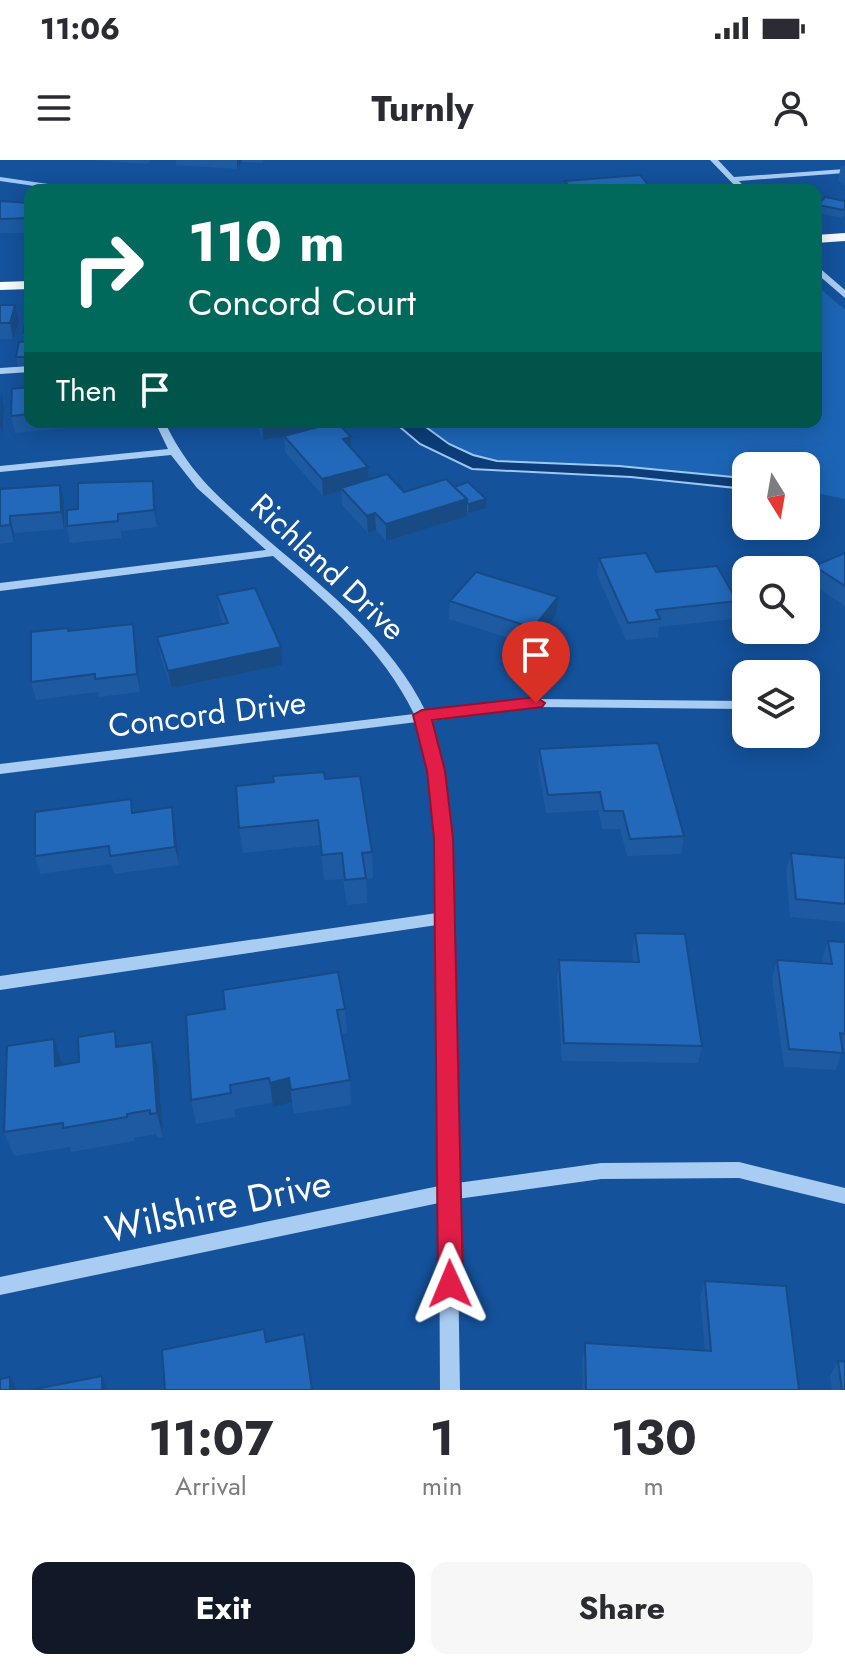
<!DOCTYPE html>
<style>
body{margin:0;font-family:Jost,sans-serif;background:#f7f7f7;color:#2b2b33;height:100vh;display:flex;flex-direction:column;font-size:30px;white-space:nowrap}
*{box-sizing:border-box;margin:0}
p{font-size:26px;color:#7c7c81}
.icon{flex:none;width:44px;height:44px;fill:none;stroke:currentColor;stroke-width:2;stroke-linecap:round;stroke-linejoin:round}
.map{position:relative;height:1230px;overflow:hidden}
.panel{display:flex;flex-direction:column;background:#fff;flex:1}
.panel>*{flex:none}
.top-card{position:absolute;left:24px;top:24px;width:798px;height:244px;border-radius:16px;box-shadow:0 4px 20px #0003;background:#00695c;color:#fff;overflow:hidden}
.needle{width:52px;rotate:169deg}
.fabs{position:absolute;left:732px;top:292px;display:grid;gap:16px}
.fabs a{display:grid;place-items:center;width:88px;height:88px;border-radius:16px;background:#fff;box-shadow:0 4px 20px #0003;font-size:40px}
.pin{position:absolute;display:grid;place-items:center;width:68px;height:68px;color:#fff;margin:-82px -34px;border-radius:50% 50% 50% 0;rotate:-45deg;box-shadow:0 0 8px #0007}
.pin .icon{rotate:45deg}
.me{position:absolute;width:88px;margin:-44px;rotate:359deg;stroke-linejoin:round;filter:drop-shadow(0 0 6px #0008)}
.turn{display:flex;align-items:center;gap:28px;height:168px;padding:0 32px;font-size:36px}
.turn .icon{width:104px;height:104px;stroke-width:2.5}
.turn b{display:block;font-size:56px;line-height:68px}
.then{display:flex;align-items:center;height:76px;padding:0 32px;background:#0003;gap:16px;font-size:30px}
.eta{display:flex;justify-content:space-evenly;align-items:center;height:136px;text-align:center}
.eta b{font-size:48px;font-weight:700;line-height:56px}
.button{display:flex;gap:16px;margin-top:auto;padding:16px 32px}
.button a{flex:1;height:92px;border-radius:16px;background:#111827;color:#fff;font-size:32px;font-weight:700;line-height:92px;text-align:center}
.button a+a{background:#f7f7f7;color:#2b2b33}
.status{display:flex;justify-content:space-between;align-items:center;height:56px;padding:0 40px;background:#fff;direction:ltr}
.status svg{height:22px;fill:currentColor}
header{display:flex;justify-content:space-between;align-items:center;height:104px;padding:0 32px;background:#fff;font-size:36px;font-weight:700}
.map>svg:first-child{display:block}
.green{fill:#1c65b6}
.water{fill:#0c3d78;stroke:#9cc8f6;stroke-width:2}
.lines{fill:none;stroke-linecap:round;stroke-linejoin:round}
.stream{fill:#9cc8f6;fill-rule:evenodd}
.minor{fill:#a9ccf3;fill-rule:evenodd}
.major{fill:#f6faff;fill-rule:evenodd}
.wall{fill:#1d5aa1}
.shaded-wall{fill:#184a83}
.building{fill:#2269bb;stroke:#184a83;stroke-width:2}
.route{fill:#e11d48;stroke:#92132f;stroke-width:2}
.labels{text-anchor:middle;stroke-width:8;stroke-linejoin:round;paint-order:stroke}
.street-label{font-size:32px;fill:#fff;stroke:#14529c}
.near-street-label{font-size:38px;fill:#fff;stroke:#14529c}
</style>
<div class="status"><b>11:06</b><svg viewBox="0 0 49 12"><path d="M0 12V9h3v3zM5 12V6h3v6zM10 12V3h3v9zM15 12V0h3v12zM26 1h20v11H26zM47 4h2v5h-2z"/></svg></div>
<header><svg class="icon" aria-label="menu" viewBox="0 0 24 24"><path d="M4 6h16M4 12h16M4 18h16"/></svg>Turnly<svg class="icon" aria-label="person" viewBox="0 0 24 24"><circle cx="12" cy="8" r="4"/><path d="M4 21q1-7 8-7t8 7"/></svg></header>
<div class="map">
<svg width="845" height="1230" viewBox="0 0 845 1230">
<rect width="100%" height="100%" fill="#14529c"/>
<!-- green -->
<path class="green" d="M 816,125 L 845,150 L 845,339 L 806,331 L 806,306 L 746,306 L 746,322 L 491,302 L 463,296 L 413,262 L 816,262 Z"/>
<!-- water -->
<path class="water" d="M 394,262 L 419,262 L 449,284 L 473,295 L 497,301 L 619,306 L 743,318 L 746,329 L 631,317 L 472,309 L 420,284 Z"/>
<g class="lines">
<!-- stream -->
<path class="stream" d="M 0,17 L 48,24 L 139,24 L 156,30 L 139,28 L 48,28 L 0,21 Z"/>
<!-- minor -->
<path class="minor" d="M 710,0 L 718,0 L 734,17 L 845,9 L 845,13 L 739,21 L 747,30 L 739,30 Z
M 816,105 L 845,130 L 845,138 L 816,113 Z
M 30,206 L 30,212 L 0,214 L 0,208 Z
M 155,262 L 165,262 C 189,315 226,344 269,381 C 328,431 392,482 426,552 L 536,539 L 746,541 L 746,549 L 536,547 L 430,561 C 451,623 452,689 453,754 L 455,758 L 453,762 L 457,1023 L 601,1003 L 739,1002 L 845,1028 L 845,1044 L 739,1018 L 601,1019 L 457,1039 L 460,1230 L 440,1230 L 439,1043 L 0,1135 L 0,1117 L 439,1026 L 437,765 L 0,830 L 0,816 L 437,753 C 437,689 437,624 417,562 L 0,614 L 0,604 L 414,554 C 383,489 326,442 273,396 L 0,431 L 0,423 L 266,390 L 197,328 L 171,295 L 0,312 L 0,306 L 168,289 Z"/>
<!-- major -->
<path class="major" d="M 845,73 L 845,81 L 816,83 L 816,75 Z
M 30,121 L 30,129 L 0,130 L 0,122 Z"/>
</g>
<!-- wall -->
<path class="wall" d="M 88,0 L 151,0 L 147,4 Z
M 176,0 L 264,0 L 262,3 L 242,2 L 237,9 L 176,5 Z
M 841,6 L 845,6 L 845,26 L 838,20 Z
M 565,21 L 652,30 L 565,30 Z
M 0,41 L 30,43 L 30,73 L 0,73 Z
M 845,41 L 845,54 L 842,58 L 816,53 L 818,45 Z
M 30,142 L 30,205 L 18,206 L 16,197 L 24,182 L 23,173 Z
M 0,145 L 15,145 L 19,161 L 13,179 L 0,179 Z
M 30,227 L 30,262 L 108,262 L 108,264 L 15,273 L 11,256 Z
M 245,262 L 318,262 L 318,267 L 351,277 L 352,289 L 368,307 L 369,320 L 404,332 L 454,327 L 486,348 L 468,353 L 467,352 L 467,356 L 386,381 L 376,370 L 368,373 L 342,345 L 341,331 L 323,336 L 285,292 L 284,276 L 263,280 L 258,267 L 248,268 Z
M 153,321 L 155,337 L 157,367 L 121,371 L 121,378 L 70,383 L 67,366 L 78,349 Z
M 0,329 L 64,342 L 64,369 L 14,373 L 14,382 L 0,384 Z
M 845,393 L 845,446 L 810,423 L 814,406 Z
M 599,398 L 656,412 L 737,441 L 733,459 L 659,467 L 658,477 L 626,480 L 597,415 Z
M 217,435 L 282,505 L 171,528 L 160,495 L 157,477 L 223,464 L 219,452 Z
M 450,441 L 556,455 L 532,486 L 449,459 Z
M 69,471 L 136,482 L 140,532 L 99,537 L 98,532 L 36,540 L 31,522 Z
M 539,589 L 684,676 L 681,694 L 627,696 L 620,669 L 602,669 L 598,650 L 546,653 L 538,607 Z
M 325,619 L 372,692 L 373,718 L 366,718 L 367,743 L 347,745 L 343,719 L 324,720 L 320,685 L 243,693 L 239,668 Z
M 131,639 L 134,652 L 175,665 L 179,705 L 114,714 L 111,704 L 40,714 L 35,696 Z
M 791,693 L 845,698 L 845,762 L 790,757 L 786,711 Z
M 635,773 L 702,886 L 698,903 L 562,901 L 557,818 L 559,800 L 633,801 L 632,791 Z
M 828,781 L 845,782 L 845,892 L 842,891 L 836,910 L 784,907 L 772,818 L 777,800 L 823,803 L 822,799 Z
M 345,849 L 347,873 L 341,874 L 350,920 L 351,945 L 294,954 L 292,942 L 273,947 L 273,943 L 235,949 L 235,957 L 196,964 L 191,940 L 186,855 Z
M 152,882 L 158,906 L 163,977 L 157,978 L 156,974 L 134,978 L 134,981 L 71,992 L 70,987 L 14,996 L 4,972 L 62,904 L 79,902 L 119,887 Z
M 705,1121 L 799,1230 L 583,1230 L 582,1199 L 585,1183 L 705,1191 L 700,1137 Z
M 838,1201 L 845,1230 L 832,1230 L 830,1216 Z"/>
<!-- shaded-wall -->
<path class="shaded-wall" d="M 237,0 L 242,0 L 242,2 L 237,9 Z
M 15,145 L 19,161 L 13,179 L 10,163 Z
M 1,232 L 4,249 L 2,275 L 0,265 Z
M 247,262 L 258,262 L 258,267 L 248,268 Z
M 270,262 L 318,262 L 318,271 L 263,280 L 262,263 Z
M 351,277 L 352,294 L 343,279 Z
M 368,307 L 369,324 L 341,328 L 341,331 L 323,336 L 322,319 Z
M 153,321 L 155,337 L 157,367 L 154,350 Z
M 60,325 L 64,342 L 64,369 L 61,352 Z
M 467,339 L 467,356 L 386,381 L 386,364 Z
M 486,339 L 486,348 L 468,353 L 469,344 Z
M 375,353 L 376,370 L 368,373 L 367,356 Z
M 10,356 L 14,373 L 14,382 L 10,365 Z
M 558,437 L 556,455 L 532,486 L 533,468 Z
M 133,464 L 136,482 L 140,532 L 137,514 Z
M 281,487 L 282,505 L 171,528 L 168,511 Z
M 172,647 L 175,665 L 179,705 L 175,687 Z
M 54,879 L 62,904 L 62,930 L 55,906 Z
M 152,882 L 158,906 L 163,977 L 157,953 Z
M 289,918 L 292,942 L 273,947 L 270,923 Z
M 102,1216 L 107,1230 L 102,1230 Z
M 10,1217 L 17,1230 L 10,1230 Z"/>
<!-- building -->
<path class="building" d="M 640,15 L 652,30 L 572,30 L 565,21 Z
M 825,37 L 845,41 L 845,48 L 843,50 L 818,45 Z
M 0,41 L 30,43 L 30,58 L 0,59 Z
M 29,142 L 30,173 L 23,173 Z
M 0,145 L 15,145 L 10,163 L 0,163 Z
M 30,181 L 30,197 L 16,197 L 19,182 Z
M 30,227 L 30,254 L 11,256 L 12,229 Z
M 337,262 L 351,277 L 343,279 L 368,307 L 322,319 L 284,276 Z
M 387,314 L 404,332 L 446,319 L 467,339 L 386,364 L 375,353 L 367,356 L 341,328 Z
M 153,321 L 154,350 L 118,354 L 118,361 L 67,366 L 67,350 L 78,349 L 78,323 Z
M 468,322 L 486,339 L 469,344 L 467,343 L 467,339 L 454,327 Z
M 60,325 L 61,352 L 10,356 L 10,365 L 0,366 L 0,329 Z
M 646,393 L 656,412 L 717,406 L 737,441 L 656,450 L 660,459 L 628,463 L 599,398 Z
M 845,393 L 845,426 L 814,406 Z
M 476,412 L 558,437 L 533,468 L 450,441 Z
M 255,428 L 281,487 L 168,511 L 157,477 L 228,463 L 217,435 Z
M 133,464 L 137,514 L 95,519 L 95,514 L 31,522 L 31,472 L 68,468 L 68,471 Z
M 658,583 L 684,676 L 630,679 L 623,651 L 604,651 L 600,632 L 548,635 L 539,589 Z
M 324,612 L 325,619 L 360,616 L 372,692 L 362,693 L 366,718 L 345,720 L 342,693 L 322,695 L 318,660 L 239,668 L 236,626 L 274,622 L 273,616 Z
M 131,639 L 132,653 L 172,647 L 175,687 L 110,696 L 109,686 L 35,696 L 35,652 Z
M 791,693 L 845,698 L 845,744 L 796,739 Z
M 635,773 L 685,774 L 702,886 L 564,883 L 559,800 L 639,802 Z
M 828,781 L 845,782 L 845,874 L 840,873 L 843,893 L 789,889 L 777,800 L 832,804 Z
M 338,812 L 345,849 L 337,850 L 350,920 L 291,930 L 289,918 L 270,923 L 269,918 L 230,925 L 231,933 L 191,940 L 186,855 L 225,849 L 223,830 Z
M 115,871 L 116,887 L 152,882 L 157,953 L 150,954 L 150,950 L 127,954 L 127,957 L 63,968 L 63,963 L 4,972 L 7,886 L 54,879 L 55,906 L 79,902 L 78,877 Z
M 705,1121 L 786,1126 L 799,1230 L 586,1230 L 585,1183 L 711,1191 Z
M 264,1169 L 266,1182 L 304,1174 L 312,1230 L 165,1230 L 162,1190 Z
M 838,1201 L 845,1202 L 845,1230 L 842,1230 Z
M 102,1216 L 102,1230 L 30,1230 Z
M 10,1217 L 10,1230 L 0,1230 L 0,1219 Z"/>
<!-- route -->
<path class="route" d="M 536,537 L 545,543 L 542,547 L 432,560 L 445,611 L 453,678 L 463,1124 L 459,1132 L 450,1136 L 441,1132 L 438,1124 L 434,678 L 427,611 L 413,555 L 422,550 Z"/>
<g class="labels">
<!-- street labels -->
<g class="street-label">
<text transform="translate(328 407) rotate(43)" y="11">Richland Drive</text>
<text transform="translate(207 554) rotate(-7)" y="11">Concord Drive</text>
</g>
<!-- near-street labels -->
<g class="near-street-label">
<text transform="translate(218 1046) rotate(-12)" y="13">Wilshire Drive</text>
</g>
</g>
</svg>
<div class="fabs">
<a><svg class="needle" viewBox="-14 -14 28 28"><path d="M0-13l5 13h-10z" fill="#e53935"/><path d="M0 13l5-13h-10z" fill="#7c7c81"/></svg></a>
<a><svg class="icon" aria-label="search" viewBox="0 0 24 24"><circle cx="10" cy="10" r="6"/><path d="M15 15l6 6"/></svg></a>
<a><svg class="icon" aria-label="layers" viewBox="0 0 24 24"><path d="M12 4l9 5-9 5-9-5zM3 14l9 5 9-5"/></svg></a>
</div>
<div class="pin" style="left:536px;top:543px;background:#d93025"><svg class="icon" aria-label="arrive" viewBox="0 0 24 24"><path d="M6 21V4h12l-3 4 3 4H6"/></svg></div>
<svg class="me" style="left:450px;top:1124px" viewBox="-20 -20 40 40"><path d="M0-17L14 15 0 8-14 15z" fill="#e11d48" stroke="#fff" stroke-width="4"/></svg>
<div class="top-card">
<div class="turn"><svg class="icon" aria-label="right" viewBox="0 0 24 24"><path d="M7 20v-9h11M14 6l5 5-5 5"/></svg><div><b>110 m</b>Concord Court</div></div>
<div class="then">Then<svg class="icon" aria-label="arrive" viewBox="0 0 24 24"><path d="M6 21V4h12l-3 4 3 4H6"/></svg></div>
</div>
</div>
<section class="panel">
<div class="eta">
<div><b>11:07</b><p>Arrival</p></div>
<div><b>1</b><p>min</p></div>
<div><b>130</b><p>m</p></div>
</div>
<div class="button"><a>Exit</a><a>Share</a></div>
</section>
